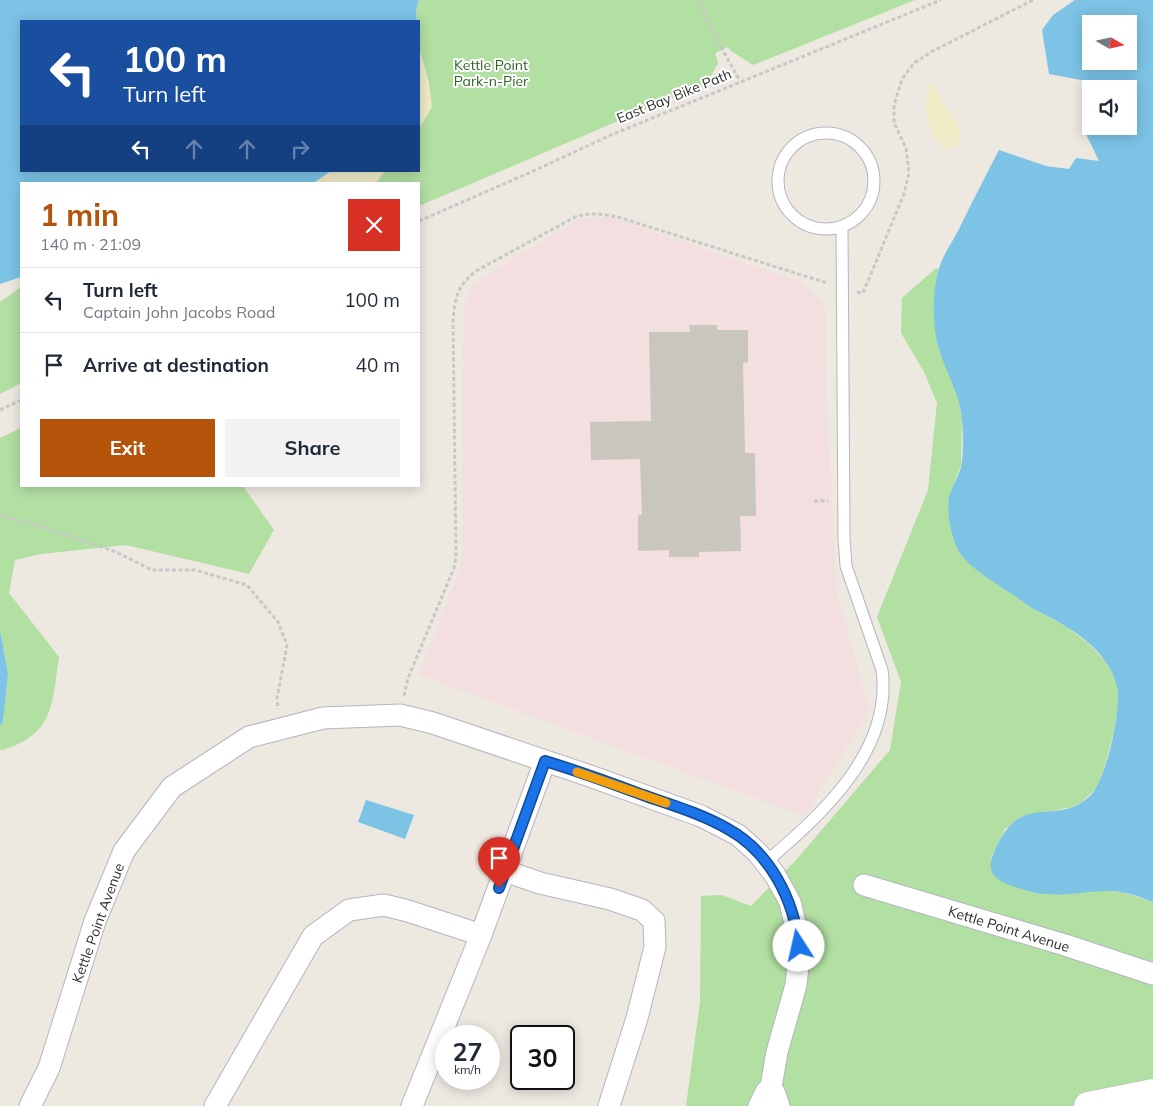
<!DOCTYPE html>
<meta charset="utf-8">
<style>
body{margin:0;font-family:Mulish,sans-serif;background:#f2f2f3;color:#1f2937;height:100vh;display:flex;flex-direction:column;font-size:19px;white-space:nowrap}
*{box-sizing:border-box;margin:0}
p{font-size:16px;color:#747a83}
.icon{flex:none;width:28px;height:28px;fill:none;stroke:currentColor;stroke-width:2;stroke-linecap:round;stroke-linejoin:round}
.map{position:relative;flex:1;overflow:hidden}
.drawer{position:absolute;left:20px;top:182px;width:400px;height:305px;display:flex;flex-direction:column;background:#fff;border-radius:0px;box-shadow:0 2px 12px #0003}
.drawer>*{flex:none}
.hud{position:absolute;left:20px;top:20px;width:400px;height:152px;border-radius:0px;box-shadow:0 2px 12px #0003;background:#1a4fa0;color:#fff;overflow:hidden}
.needle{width:32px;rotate:99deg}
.fabs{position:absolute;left:1082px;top:15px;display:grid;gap:10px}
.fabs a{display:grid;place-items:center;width:55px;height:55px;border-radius:0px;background:#fff;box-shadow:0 2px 12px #0003;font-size:25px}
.speed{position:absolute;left:435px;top:1025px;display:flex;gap:10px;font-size:25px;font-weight:700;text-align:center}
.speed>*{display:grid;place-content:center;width:65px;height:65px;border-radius:50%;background:#fff;box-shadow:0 2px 12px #0003;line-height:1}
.speed small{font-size:12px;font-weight:400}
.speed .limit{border:2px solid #111;border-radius:8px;background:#fff;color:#111}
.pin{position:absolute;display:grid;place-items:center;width:42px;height:42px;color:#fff;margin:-51px -21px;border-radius:50% 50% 50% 0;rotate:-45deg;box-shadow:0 0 5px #0007}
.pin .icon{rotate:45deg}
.me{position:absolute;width:55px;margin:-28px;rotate:350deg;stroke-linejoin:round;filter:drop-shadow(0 0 4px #0008)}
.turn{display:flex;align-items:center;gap:18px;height:105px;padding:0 20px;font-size:22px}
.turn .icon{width:65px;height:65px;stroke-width:2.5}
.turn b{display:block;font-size:35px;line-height:42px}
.lanes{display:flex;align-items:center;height:48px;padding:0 20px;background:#0003;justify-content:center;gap:25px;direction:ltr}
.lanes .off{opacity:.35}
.round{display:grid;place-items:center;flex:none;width:52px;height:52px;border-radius:0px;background:#f2f2f3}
.headline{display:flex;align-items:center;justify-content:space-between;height:85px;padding:0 20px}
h1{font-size:30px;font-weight:700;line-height:38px;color:#b45309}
.action{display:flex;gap:10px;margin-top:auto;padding:10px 20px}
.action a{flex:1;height:58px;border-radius:0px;background:#b45309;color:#fff;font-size:20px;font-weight:700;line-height:58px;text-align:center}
.action a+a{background:#f2f2f3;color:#1f2937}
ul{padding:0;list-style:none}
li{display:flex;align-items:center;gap:15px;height:65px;padding:0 20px;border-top:1px solid #e0e1e3}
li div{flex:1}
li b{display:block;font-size:19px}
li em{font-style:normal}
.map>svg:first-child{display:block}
.medical{fill:#f3dfdf}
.green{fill:#b2dfa2}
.sand{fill:#efebc7}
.water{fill:#7cc3e6;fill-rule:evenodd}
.building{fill:#c9c6be}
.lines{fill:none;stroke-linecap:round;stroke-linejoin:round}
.lane-casing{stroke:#b4b5bf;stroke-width:13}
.street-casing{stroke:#b4b5bf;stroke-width:23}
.secondary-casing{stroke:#b4b5bf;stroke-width:29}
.path{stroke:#c8c8c8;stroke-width:3;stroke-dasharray:4 2.5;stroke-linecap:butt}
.lane{stroke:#fff;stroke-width:11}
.street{stroke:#fff;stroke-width:21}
.secondary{stroke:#fff;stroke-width:28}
.route-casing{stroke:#114b97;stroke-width:12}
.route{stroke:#1a73e8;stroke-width:9}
.slow{stroke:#f59e0b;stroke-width:9}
.labels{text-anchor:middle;stroke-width:4;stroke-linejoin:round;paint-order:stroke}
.park-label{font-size:14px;fill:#2b6521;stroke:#fff}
.street-label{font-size:14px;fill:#2d2d2d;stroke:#fff}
</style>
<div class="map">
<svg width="1153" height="1106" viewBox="0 0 1153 1106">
<rect width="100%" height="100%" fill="#ede8e0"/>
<!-- medical -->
<path class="medical" d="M 607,216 L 799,281 L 825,302 L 826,387 L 837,593 L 870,711 L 804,816 L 419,675 L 462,562 L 463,313 L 472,284 L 578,219 Z"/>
<!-- green -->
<path class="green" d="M 419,0 L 915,0 L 753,65 L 731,51 L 728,47 L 715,53 L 718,63 L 707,83 L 419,206 L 419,184 L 375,184 L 385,171 L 419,171 L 419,21 L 417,21 L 416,10 Z
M 939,268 L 934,307 L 937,339 L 939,349 L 958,396 L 962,418 L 961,465 L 950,494 L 966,560 L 983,574 L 1034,609 L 1067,627 L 1088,643 L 1106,662 L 1112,672 L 1117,683 L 1118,694 L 1118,706 L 1114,731 L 1101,780 L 1097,788 L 1082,802 L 1072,807 L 1023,816 L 1005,829 L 991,858 L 1110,891 L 1122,892 L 1153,902 L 1153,1092 L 1085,1106 L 686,1106 L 700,1002 L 701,896 L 722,895 L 751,906 L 796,860 L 890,750 L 901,682 L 877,617 L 928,490 L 937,403 L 924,372 L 901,333 L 902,298 L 935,269 Z
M 21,287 L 21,383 L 0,394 L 0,302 Z
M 21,428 L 21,486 L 243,486 L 274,530 L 249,574 L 126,545 L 41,554 L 15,560 L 9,593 L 59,657 C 52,704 55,733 3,750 L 0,750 L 0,726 L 3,722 L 8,674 L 0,630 L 0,438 Z"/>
<!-- sand -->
<path class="sand" d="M 419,48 L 429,82 L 432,107 L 419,129 Z
M 932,84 L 961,131 L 961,140 L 955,147 L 945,150 C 927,131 924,114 927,89 Z
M 331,171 L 385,171 L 375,184 L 312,184 Z"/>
<!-- water -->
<path class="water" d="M 0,0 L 419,0 L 416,10 L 417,21 L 21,21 L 21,171 L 331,171 L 312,184 L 21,184 L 21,277 L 0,284 Z
M 1075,0 L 1153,0 L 1153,902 C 1140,897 1127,892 1112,891 C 1091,890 1070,896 1048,894 C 1036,894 1024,890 1012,886 C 1006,884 999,881 994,875 C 988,867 991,859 995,850 C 1021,789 1056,828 1090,796 C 1106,781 1119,717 1118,695 C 1117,665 1089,640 1065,626 C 1054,619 1043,614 1032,608 C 1019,599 1006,590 992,581 C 981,573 968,565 960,553 C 952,541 946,512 949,497 C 952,486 958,478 961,467 C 964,452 963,434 962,419 C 960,394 946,373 939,349 C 932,327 932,291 939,269 C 942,256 952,243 958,231 C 971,204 985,177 999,150 L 1046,166 L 1069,169 L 1076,158 L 1099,161 L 1086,134 L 1085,117 L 1091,108 L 1091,126 L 1129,126 L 1129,89 L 1110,89 L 1113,86 L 1049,74 L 1042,30 L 1053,15 ZM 1091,24 L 1129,24 L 1129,61 L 1091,61 Z
M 0,630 L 8,674 L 3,722 L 0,726 Z
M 366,800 L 414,815 L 405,839 L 358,822 Z"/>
<!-- building -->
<path class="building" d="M 689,325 L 717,325 L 717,330 L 748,330 L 748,362 L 743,363 L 745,453 L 755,453 L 756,516 L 740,516 L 741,551 L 699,552 L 699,557 L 669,557 L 669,550 L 638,551 L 638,516 L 642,514 L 640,459 L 591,460 L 590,422 L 651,421 L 649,332 L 690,332 Z"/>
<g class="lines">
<!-- lane casing -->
<g class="lane-casing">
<path id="lane" d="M778 181a48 48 0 1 1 96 0a48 48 0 1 1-96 0Z
M 766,862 C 821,815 893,751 882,670 L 846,566 L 844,538 L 842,226"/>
</g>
<!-- street casing -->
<g class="street-casing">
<path id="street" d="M 505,871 L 540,883 L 610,899 L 642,910 L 654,921 L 655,947 L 637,1018 L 609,1106
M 864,885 L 1065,945 L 1153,974
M 771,1087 L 775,1094 L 779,1106
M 30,1106 L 49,1068 L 95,921 L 124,851 L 172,787 L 249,737 L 323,718 L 400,715 L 433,723 L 590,776 L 701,816 L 738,835 L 758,853 L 775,875 L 790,902 L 798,936 L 799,956 L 796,985 L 777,1052 L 771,1087 L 766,1092 L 759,1106
M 215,1106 L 313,936 L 349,910 L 384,905 L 408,911 L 481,935
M 412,1106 L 481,935 L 545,761"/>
</g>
<!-- secondary casing -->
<g class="secondary-casing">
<path id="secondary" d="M 1088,1106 L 1153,1093"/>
</g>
<!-- path -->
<path class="path" d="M 698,0 L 711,29 L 740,81
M 419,221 L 531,172 L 611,135 L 941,0
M 857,292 L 863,293 L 904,194 L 909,173 L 906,148 L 894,123 L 894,105 L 902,79 L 914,63 L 931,52 L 1033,0
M 0,410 L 21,400
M 814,501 L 828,501
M 0,515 L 43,527 L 116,552 L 152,570 L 195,570 L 247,585 L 278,622 L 287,645 L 277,698 L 278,709
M 404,696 L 408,678 L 454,568 L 456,557 L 453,320 C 455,298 457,286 476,271 L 575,217 C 590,212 603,214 618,217 L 827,283"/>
<!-- lane -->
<use href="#lane" class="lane"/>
<!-- street -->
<use href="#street" class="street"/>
<!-- secondary -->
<use href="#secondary" class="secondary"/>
</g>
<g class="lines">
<!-- route casing -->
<g class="route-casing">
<path id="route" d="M 499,888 L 545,761 C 578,771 611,783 643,795 C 672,805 702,814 728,829 C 770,852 794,900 799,946"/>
</g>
<!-- route -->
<use href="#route" class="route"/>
<!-- slow -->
<path class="slow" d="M 577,772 L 666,803"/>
</g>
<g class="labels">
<!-- park labels -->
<g class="park-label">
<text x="491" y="70">Kettle Point<tspan x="491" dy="16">Park-n-Pier</tspan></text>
</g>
<!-- street labels -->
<g class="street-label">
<text transform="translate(674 96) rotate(-22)" y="5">East Bay Bike Path</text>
<text transform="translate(98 923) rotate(-70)" y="5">Kettle Point Avenue</text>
<text transform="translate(1009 929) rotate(17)" y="5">Kettle Point Avenue</text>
</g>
</g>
</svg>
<div class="fabs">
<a><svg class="needle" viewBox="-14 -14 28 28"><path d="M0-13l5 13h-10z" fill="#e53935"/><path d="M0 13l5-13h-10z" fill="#747a83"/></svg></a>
<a><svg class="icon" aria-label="sound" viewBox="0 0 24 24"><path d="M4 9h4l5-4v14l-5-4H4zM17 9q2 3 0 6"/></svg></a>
</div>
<div class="speed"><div>27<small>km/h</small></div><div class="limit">30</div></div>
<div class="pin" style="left:499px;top:888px;background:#d93025"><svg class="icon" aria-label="arrive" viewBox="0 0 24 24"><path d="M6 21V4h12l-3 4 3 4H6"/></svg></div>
<svg class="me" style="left:799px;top:946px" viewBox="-20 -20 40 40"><circle r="19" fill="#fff"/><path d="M0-13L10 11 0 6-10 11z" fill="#1a73e8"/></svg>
<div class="hud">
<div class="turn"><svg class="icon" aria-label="left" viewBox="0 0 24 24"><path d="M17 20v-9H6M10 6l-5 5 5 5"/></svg><div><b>100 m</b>Turn left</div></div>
<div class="lanes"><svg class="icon" aria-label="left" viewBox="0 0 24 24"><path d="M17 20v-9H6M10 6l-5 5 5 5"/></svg><svg class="icon off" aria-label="ahead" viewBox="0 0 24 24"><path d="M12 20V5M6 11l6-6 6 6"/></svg><svg class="icon off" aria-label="ahead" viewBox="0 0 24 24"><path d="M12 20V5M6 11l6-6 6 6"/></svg><svg class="icon off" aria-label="right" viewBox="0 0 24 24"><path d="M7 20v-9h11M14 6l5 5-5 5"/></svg></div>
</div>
<section class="drawer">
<div class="headline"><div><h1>1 min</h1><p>140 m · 21:09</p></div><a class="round" style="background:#d93025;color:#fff"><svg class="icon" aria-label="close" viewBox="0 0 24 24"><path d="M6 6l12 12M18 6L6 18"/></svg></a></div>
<ul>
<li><svg class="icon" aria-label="left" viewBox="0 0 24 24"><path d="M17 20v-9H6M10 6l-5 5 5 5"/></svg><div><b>Turn left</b><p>Captain John Jacobs Road</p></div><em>100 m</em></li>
<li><svg class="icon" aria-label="arrive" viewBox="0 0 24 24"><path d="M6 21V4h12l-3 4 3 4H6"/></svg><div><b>Arrive at destination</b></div><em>40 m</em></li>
</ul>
<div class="action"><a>Exit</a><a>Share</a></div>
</section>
</div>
